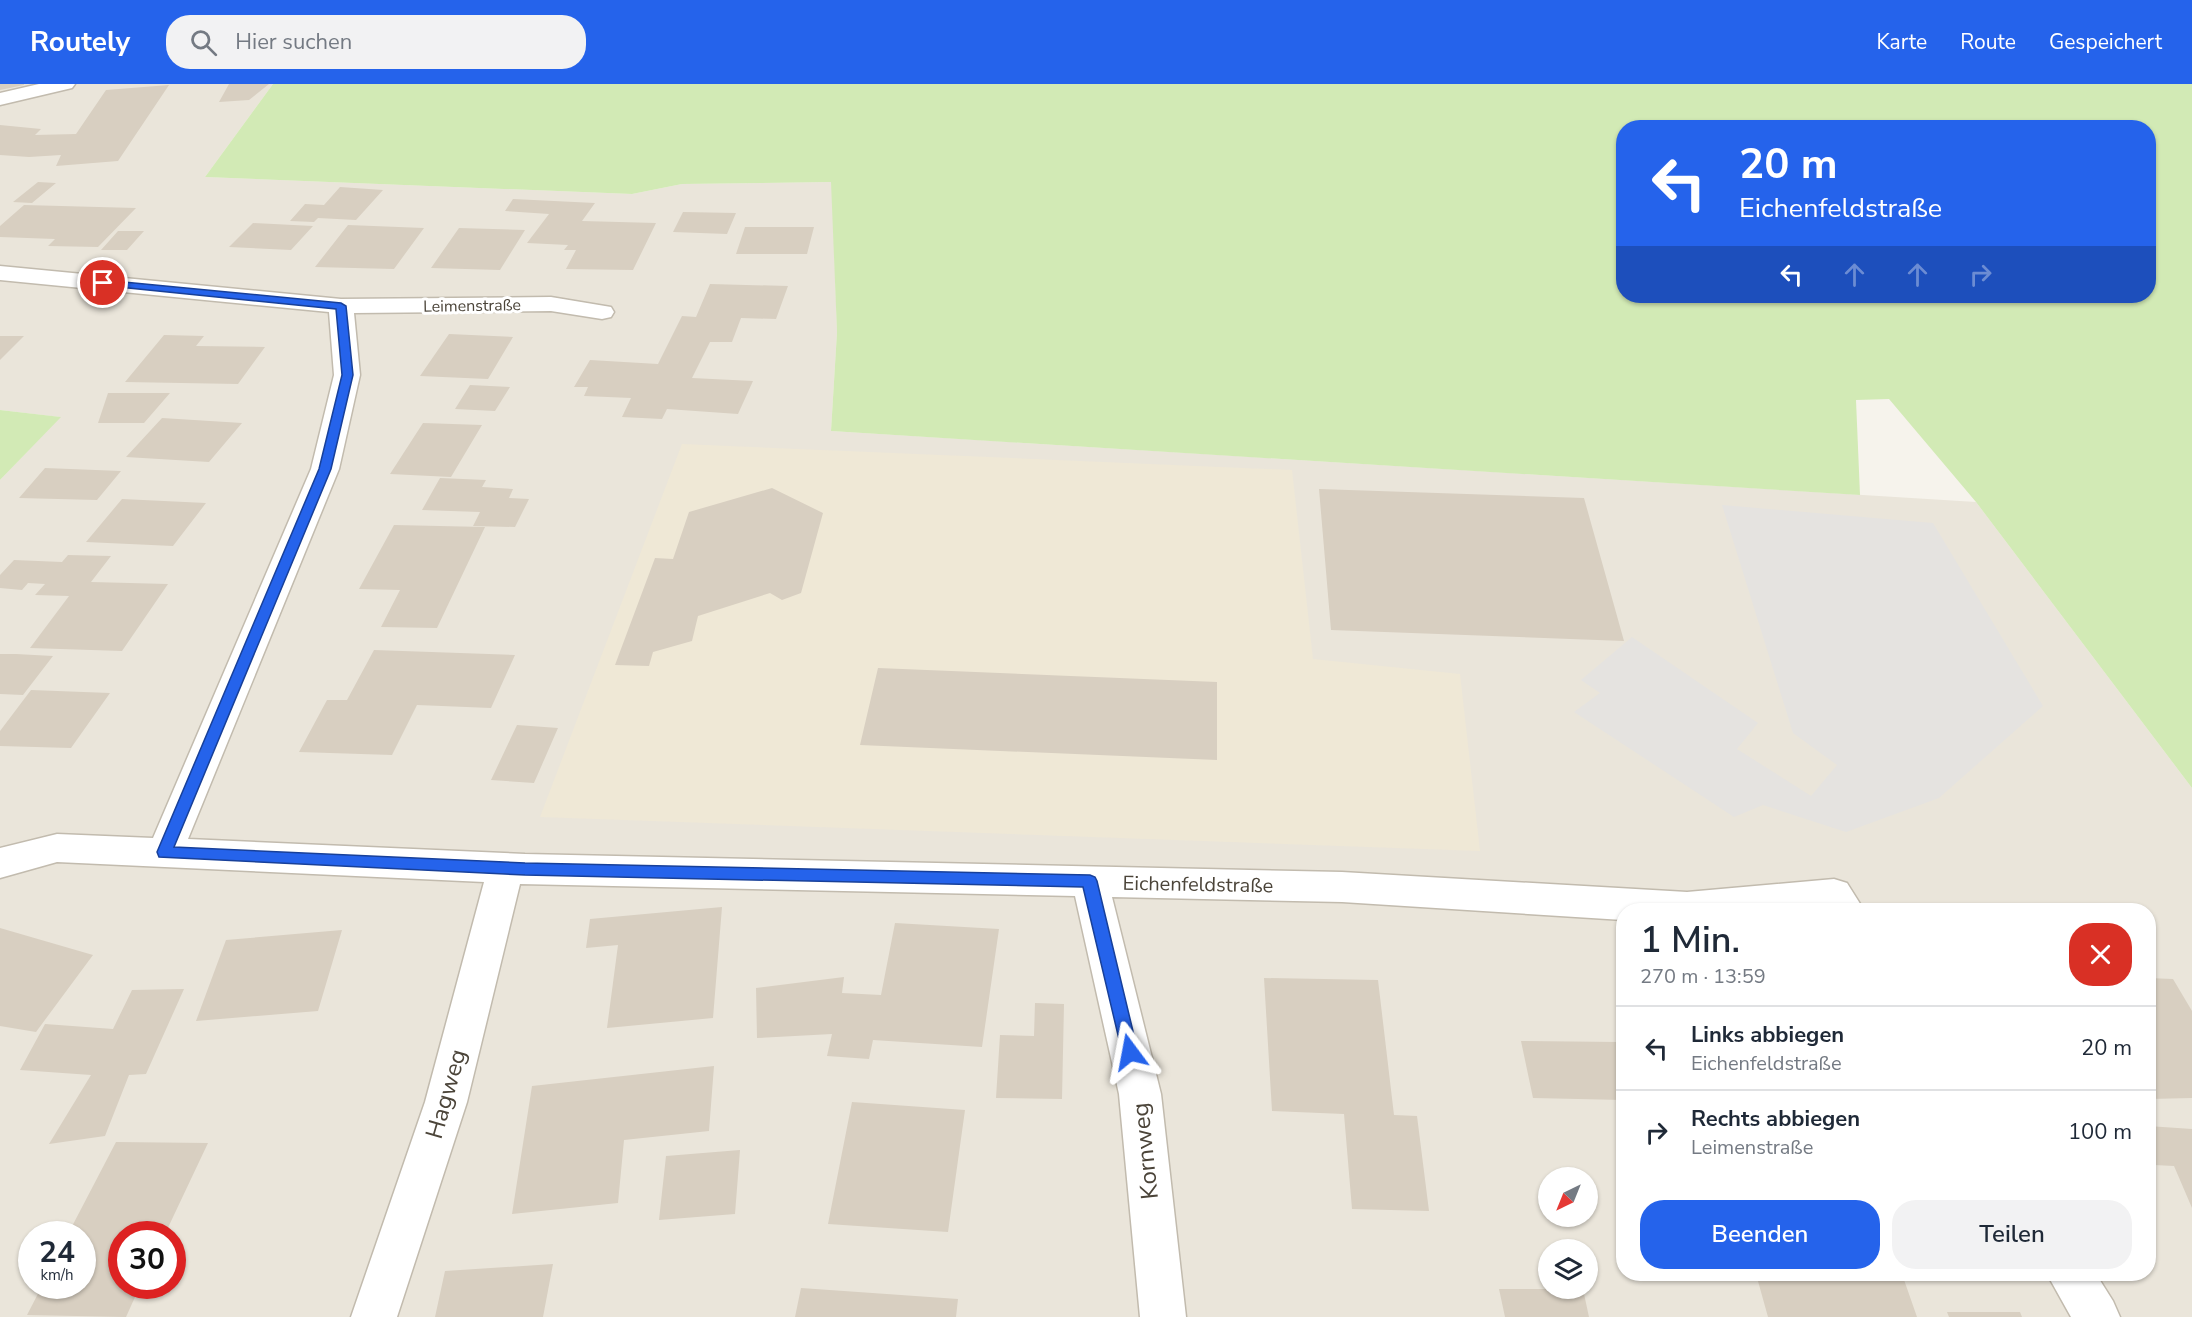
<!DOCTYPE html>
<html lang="de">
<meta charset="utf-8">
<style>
body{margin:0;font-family:"Nunito Sans",sans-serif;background:#f2f2f3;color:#1f2937;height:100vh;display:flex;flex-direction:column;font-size:22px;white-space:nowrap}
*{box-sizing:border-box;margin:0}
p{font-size:20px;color:#747a83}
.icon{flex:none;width:33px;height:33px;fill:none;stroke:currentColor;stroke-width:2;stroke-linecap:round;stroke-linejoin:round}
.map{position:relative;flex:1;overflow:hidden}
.side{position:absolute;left:1616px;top:819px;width:540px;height:378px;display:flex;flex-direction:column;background:#fff;border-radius:24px;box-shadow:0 2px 4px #0004}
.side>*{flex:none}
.guide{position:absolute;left:1616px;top:36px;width:540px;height:183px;border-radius:24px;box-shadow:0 2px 4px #0004;background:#2563eb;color:#fff;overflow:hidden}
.needle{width:39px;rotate:223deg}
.tools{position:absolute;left:1538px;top:1083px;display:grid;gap:12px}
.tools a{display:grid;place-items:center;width:60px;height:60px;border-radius:50%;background:#fff;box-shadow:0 2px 4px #0004;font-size:30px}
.speed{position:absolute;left:18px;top:1137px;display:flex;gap:12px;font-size:30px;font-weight:700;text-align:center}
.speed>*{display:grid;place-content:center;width:78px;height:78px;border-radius:50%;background:#fff;box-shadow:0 2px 4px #0004;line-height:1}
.speed small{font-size:15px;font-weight:400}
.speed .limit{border:9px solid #d22;background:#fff;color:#111}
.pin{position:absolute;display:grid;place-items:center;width:51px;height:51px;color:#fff;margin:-26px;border:3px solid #fff;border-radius:50%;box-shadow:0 2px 6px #0007}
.me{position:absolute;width:66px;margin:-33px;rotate:347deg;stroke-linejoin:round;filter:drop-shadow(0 0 4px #0008)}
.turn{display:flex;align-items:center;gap:21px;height:126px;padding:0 24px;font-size:27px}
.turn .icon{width:78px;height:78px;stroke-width:2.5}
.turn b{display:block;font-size:42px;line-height:51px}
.lanes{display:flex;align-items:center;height:57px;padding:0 24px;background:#0003;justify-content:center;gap:30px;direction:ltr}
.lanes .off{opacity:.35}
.round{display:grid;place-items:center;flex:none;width:63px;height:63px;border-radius:24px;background:#f2f2f3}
.head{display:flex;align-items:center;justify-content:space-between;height:102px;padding:0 24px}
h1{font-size:36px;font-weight:600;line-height:45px}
.button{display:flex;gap:12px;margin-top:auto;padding:12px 24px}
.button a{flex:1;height:69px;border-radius:24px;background:#2563eb;color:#fff;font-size:24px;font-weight:600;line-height:69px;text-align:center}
.button a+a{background:#f2f2f3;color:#1f2937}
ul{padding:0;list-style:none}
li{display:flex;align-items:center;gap:18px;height:84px;padding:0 24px;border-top:2px solid #e0e1e3}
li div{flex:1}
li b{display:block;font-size:22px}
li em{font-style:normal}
header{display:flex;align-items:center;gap:36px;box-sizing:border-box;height:84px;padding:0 30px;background:#2563eb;color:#fff}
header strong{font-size:28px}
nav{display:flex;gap:33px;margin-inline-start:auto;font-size:21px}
.search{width:420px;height:54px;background:#f2f2f3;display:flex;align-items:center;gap:15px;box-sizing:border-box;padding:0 21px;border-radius:24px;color:#747a83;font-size:22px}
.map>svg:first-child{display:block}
.residential{fill:#eae5da;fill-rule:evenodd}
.education{fill:#efe8d6}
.green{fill:#d2eab5;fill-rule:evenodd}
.parking{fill:#e5e3e0}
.building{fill:#d8cfc1}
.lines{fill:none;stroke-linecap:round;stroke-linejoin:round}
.street-casing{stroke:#c2bbae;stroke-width:3}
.street{fill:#fff;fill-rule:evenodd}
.route{fill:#2563eb;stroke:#184099;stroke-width:1.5}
.labels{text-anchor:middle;stroke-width:6;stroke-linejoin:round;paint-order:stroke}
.far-street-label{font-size:16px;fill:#4b4439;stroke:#fff}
.street-label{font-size:20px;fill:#4b4439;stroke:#fff}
.near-street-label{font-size:24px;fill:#4b4439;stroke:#fff}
</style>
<header>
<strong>Routely</strong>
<div class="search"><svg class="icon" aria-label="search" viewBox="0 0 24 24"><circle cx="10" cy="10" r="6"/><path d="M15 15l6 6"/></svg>Hier suchen</div>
<nav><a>Karte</a><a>Route</a><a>Gespeichert</a></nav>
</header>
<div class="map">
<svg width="2192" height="1233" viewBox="0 0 2192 1233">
<rect width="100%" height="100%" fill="#f6f3ec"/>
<!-- residential -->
<path class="residential" d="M 0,0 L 273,0 L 205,93 L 632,110 L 682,100 L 832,98 L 837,248 L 831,347 L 1976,418 L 2192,704 L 2192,1233 L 0,1233 L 0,396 L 60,333 L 0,326 ZM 1623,826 L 2148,826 L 2148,1190 L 1623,1190 ZM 1548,1094 L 1587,1094 L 1587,1132 L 1548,1132 ZM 32,1150 L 82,1150 L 82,1202 L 32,1202 ZM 122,1150 L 172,1150 L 172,1202 L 122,1202 ZM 1548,1166 L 1587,1166 L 1587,1204 L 1548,1204 Z"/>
<!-- education -->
<path class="education" d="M 682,360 L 1292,386 L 1313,575 L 1460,590 L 1480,767 L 540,733 Z"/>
<!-- green -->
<path class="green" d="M 273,0 L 2192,0 L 2192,704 L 1976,418 L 1889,315 L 1856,316 L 1860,411 L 831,347 L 837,248 L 831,98 L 682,100 L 632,110 L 205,93 ZM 1623,44 L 2148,44 L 2148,212 L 1623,212 Z
M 0,326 L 61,333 L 0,396 Z"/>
<!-- parking -->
<path class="parking" d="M 1722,421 L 1933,439 L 2043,622 L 1939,714 L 1846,748 L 1763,721 L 1734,733 L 1574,628 L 1600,609 L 1581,596 L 1632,553 L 1758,639 L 1737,665 L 1811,712 L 1837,681 L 1793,649 Z"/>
<!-- building -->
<path class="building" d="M 0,0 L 24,0 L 24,1 L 0,6 Z
M 229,0 L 269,0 L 249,16 L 219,18 Z
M 169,1 L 118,77 L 56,82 L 61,71 L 29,73 L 0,71 L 0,41 L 41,45 L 35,51 L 76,50 L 106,6 Z
M 38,98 L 56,99 L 32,119 L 13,118 Z
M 340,103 L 383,106 L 356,136 L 318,134 L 314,138 L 290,137 L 305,120 L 324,121 Z
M 513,115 L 595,119 L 582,137 L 656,139 L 633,186 L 566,185 L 576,166 L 564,166 L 568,161 L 527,159 L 549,130 L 505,127 Z
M 24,121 L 136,124 L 98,163 L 48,162 L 55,155 L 0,153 L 0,142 Z
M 683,128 L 736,129 L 727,150 L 673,148 Z
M 253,139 L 313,142 L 291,166 L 229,163 Z
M 348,141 L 424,144 L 394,185 L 315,183 Z
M 745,143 L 814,143 L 807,170 L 736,170 Z
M 459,144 L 525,146 L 500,186 L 431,184 Z
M 118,147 L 144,147 L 127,166 L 101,166 Z
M 710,200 L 788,202 L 776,235 L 741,234 L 732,258 L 710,258 L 692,294 L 753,297 L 738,330 L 667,325 L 662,335 L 622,333 L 631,314 L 584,312 L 588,303 L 574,303 L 590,276 L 658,280 L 682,232 L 696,233 Z
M 449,250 L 513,253 L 488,295 L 420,292 Z
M 164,251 L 204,252 L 196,262 L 265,263 L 238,300 L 125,298 Z
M 0,252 L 24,252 L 0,276 Z
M 470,301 L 510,303 L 495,327 L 455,325 Z
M 108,309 L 170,309 L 144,339 L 98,339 Z
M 162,334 L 242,339 L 209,378 L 126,373 Z
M 423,339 L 482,341 L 451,393 L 390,390 Z
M 45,384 L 121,387 L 97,416 L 19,414 Z
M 440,394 L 486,396 L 482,403 L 513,405 L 509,414 L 529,415 L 515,443 L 473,442 L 480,428 L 422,426 Z
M 772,404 L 823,429 L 801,509 L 782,516 L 770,509 L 698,532 L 692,557 L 653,568 L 649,582 L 615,581 L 655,474 L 673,475 L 689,428 Z
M 1319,405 L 1584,414 L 1624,557 L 1331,546 Z
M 122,415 L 206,419 L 173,462 L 86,458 Z
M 394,441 L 485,443 L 437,544 L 381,543 L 400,506 L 359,505 Z
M 68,471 L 111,472 L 91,498 L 168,500 L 122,567 L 30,564 L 69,512 L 35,511 L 45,500 L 28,499 L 22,506 L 0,504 L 0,491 L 14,476 L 62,478 Z
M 374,566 L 515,571 L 491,624 L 417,621 L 392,671 L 299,668 L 327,616 L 347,616 Z
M 0,570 L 16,570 L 53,572 L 23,611 L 0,610 Z
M 878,584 L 1217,598 L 1217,676 L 860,661 Z
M 31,606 L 110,609 L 71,664 L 0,662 L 0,647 Z
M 517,641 L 558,644 L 534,699 L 491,696 Z
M 722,823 L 713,934 L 607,944 L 618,861 L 586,864 L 590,835 Z
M 895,839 L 999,845 L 982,963 L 873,956 L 869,975 L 827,972 L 832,950 L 757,954 L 756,904 L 844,893 L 842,909 L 881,911 Z
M 0,844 L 93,871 L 36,948 L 0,942 Z
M 342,846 L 318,927 L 196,937 L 226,856 Z
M 1264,894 L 1378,896 L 1394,1031 L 1417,1032 L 1429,1127 L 1352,1125 L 1344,1030 L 1272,1027 Z
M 2148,894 L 2173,895 L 2192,927 L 2192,1014 L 2150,1015 L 2148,1011 Z
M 184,905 L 146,990 L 129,991 L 105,1052 L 49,1060 L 91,991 L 20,986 L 45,940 L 113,945 L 132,906 Z
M 1035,919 L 1064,920 L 1062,1015 L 996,1014 L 1000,951 L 1034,952 Z
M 1521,957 L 1618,958 L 1623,980 L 1623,1016 L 1533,1014 Z
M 714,982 L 709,1047 L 624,1056 L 618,1119 L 512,1130 L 532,1002 Z
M 852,1018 L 965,1026 L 948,1148 L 828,1140 Z
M 2148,1042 L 2192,1045 L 2192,1124 L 2174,1082 L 2154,1081 L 2148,1068 Z
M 116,1058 L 208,1059 L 165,1150 L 122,1150 L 122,1202 L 140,1202 L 126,1233 L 27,1231 L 42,1202 L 82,1202 L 82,1150 L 68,1150 Z
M 740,1066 L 735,1130 L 659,1136 L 666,1072 Z
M 553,1180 L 543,1233 L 435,1233 L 445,1187 Z
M 1756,1190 L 1902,1190 L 1917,1233 L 1768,1233 Z
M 801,1204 L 958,1215 L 956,1233 L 795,1233 Z
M 1499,1205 L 1583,1205 L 1589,1233 L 1505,1233 Z
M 1947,1228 L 2020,1228 L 2022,1233 L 1949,1233 Z"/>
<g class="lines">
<!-- street casing -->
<g class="street-casing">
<path id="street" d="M 39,0 L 75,0 L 72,4 L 0,21 L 0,9 Z
M 0,182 L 341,215 L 551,213 L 611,223 L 614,228 L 611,233 L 602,235 L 551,227 L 354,229 L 360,291 L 339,385 L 188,755 L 525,770 L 1342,788 L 1687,808 L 1834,795 L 1847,799 L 1864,826 L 1623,826 L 1623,836 L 1342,818 L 1112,813 L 1161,1010 L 1186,1233 L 1140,1233 L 1119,1010 L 1075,812 L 520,800 L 467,1018 L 397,1233 L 351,1233 L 425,1018 L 484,798 L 57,778 L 0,794 L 0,764 L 57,750 L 153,754 L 311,385 L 334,291 L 329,228 L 0,196 Z
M 2047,1190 L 2096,1190 L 2113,1217 L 2120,1233 L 2071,1233 Z"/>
</g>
<!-- street -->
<use href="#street" class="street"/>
</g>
<!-- route -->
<path class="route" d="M 103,196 L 341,219 L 346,222 L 353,291 L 331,385 L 174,763 L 525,779 L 1090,791 L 1095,793 L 1097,797 L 1138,968 L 1136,973 L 1130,975 L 1124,973 L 1122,968 L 1083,803 L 525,791 L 159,773 L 157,768 L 319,385 L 342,291 L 336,225 L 99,201 L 98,199 Z"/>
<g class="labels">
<!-- far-street labels -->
<g class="far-street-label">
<text transform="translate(472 221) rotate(-1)" y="6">Leimenstraße</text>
</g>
<!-- street labels -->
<g class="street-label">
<text transform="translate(1198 800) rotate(1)" y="7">Eichenfeldstraße</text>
</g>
<!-- near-street labels -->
<g class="near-street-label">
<text transform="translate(446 1010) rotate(-74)" y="8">Hagweg</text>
<text transform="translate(1145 1067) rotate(-96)" y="8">Kornweg</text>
</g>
</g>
</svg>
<div class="tools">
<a><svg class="needle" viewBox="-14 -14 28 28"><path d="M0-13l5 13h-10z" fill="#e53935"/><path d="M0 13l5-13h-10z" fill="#747a83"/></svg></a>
<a><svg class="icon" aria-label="layers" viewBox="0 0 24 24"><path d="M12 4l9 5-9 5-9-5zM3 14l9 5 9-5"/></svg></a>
</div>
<div class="speed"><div>24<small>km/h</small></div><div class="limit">30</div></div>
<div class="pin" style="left:103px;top:199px;background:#d93025"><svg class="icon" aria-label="arrive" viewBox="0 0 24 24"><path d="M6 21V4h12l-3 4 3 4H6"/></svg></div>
<svg class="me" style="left:1130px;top:968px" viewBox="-20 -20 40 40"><path d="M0-17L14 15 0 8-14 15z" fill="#2563eb" stroke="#fff" stroke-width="4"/></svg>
<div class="guide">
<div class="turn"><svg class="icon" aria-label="left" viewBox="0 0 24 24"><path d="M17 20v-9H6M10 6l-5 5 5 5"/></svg><div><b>20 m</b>Eichenfeldstraße</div></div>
<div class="lanes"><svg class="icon" aria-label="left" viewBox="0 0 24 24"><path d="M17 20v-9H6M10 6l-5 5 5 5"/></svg><svg class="icon off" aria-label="ahead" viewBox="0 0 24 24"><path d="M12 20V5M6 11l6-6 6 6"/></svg><svg class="icon off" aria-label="ahead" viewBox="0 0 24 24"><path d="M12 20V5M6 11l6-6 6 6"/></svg><svg class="icon off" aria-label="right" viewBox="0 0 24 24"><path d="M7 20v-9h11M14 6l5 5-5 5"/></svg></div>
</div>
<section class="side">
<div class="head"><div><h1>1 Min.</h1><p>270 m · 13:59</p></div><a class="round" style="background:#d93025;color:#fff"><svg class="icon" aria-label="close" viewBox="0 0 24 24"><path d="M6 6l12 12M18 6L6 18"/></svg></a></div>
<ul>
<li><svg class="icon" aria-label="left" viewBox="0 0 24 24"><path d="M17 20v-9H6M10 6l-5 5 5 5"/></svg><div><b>Links abbiegen</b><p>Eichenfeldstraße</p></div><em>20 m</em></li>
<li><svg class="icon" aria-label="right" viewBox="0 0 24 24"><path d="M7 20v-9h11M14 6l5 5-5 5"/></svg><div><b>Rechts abbiegen</b><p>Leimenstraße</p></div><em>100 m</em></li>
</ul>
<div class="button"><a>Beenden</a><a>Teilen</a></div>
</section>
</div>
